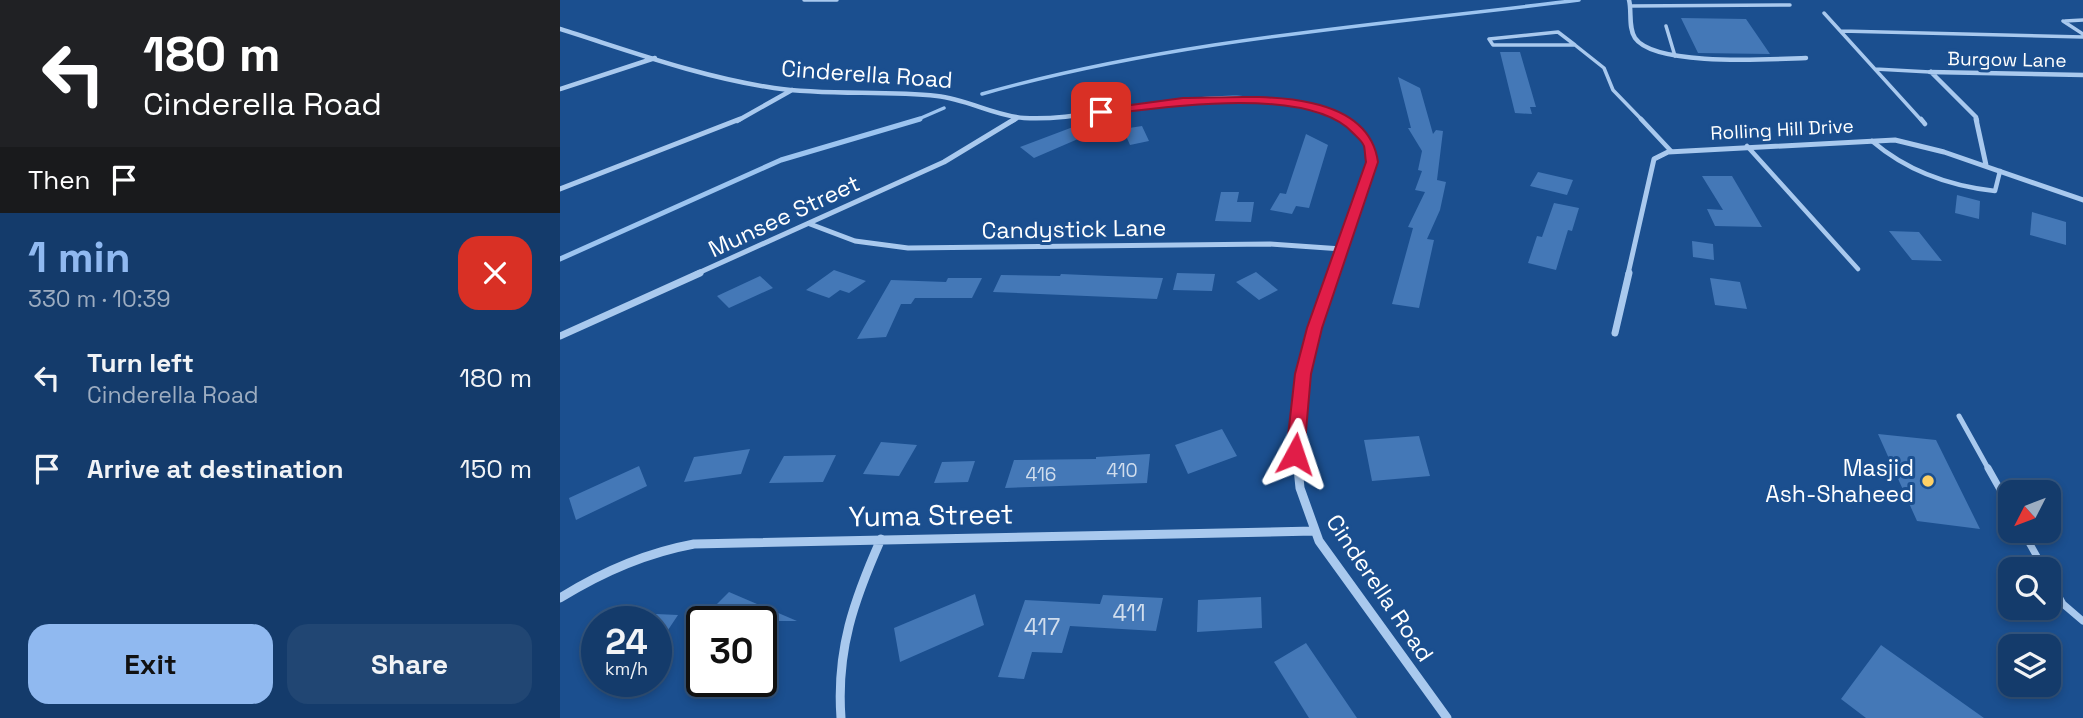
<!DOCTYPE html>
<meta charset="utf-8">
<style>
body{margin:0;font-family:"Space Grotesk",sans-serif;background:#214673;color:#f1f3f6;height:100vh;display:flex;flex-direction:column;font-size:26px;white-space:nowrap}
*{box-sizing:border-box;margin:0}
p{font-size:23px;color:#9dadc1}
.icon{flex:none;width:38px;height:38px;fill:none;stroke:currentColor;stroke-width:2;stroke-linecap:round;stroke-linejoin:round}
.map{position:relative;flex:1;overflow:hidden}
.drawer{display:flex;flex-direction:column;background:#143b6b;width:560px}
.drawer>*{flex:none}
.guide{background:#202124;color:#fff;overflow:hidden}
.needle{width:46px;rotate:228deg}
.fabs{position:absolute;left:1438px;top:480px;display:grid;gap:14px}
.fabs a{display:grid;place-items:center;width:63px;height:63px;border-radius:14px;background:#143b6b;box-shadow:0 4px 10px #0003,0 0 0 2px #33557e;font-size:35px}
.speed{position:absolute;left:21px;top:606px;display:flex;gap:14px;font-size:35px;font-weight:700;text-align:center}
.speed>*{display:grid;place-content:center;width:91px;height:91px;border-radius:50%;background:#143b6b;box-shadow:0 4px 10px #0003,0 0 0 2px #33557e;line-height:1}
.speed small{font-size:18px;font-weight:400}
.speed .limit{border:4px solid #111;border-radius:10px;background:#fff;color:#111}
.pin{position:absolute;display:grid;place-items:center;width:60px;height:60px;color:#fff;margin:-30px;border-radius:14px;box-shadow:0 4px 10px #0006}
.me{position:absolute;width:77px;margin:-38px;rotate:5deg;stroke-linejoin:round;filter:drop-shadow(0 0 5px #0008)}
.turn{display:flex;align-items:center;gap:24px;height:147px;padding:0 28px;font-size:32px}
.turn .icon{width:91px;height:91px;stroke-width:2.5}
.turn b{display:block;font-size:49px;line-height:60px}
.then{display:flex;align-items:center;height:66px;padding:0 28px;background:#0003;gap:14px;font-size:26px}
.round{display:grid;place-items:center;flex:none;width:74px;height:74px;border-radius:21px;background:#214673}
.headline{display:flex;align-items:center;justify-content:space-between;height:119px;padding:0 28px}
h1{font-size:42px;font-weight:700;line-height:52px;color:#90b9f0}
.cta{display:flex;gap:14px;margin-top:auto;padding:14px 28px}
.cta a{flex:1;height:80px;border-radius:21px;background:#90b9f0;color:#111;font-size:28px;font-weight:700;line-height:80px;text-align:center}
.cta a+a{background:#214673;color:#f1f3f6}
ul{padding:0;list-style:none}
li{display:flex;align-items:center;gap:21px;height:91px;padding:0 28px}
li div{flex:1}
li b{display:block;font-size:26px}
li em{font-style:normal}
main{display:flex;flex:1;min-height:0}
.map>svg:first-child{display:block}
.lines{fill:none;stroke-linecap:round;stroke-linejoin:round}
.stream-far1{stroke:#9cc4f0;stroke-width:3.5}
.stream{stroke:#9cc4f0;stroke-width:5}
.building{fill:#4478b7}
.service-far3{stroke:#a9c9ee;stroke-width:3.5}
.service-far2{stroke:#a9c9ee;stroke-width:4.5}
.service-far1{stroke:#a9c9ee;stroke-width:5}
.service{stroke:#a9c9ee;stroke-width:7}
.minor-far3{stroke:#a9c9ee;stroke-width:4.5}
.minor-far2{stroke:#a9c9ee;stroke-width:5}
.minor-far1{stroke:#a9c9ee;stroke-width:7}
.minor{stroke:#a9c9ee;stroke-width:9}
.route{fill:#e11d48;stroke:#92132f;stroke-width:2}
.poi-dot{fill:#ffd166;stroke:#1b4f8f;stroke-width:2.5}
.labels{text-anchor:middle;stroke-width:6;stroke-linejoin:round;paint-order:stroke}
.far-street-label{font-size:19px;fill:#fff;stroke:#1b4f8f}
.number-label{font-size:19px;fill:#d0dded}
.street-label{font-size:23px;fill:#fff;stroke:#1b4f8f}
.poi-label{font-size:23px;fill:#fff;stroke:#1b4f8f;text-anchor:end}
.near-number-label{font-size:23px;fill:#d0dded}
.near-street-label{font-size:28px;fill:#fff;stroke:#1b4f8f}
</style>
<main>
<section class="drawer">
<div class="guide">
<div class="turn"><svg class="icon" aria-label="left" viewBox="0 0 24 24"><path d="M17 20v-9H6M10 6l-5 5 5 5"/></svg><div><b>180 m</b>Cinderella Road</div></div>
<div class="then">Then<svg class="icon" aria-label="arrive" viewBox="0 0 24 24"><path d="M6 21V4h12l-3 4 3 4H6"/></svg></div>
</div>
<div class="headline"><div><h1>1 min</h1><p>330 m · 10:39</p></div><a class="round" style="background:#d93025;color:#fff"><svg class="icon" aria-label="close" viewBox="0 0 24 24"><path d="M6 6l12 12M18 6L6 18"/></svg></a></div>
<ul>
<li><svg class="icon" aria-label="left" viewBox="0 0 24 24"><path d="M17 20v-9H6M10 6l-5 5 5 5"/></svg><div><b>Turn left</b><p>Cinderella Road</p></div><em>180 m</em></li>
<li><svg class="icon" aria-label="arrive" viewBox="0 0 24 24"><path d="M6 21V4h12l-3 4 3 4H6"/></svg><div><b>Arrive at destination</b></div><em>150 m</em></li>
</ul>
<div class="cta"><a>Exit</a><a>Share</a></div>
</section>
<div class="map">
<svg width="1523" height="718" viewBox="0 0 1523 718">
<rect width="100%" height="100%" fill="#1b4f8f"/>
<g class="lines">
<!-- stream-far1 -->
<path class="stream-far1" d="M 422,94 C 616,39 820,25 1019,0
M 354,121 L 384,108"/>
<!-- stream -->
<path class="stream" d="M 0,259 L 221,160 L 360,119"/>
</g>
<!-- building -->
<path class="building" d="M 1121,18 L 1186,19 L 1210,54 L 1138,53 Z
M 940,52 L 960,52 L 976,107 L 970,107 L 972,114 L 955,113 Z
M 838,77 L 860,88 L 873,134 L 876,130 L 883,131 L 877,180 L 886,182 L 880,210 L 867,239 L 874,240 L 859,308 L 832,304 L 853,228 L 848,227 L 865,192 L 855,190 L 862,171 L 858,170 L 862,151 L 848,128 L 851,128 Z
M 582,126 L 589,141 L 570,145 L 563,129 Z
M 513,127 L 518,139 L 474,158 L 460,147 Z
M 746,134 L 768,145 L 749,208 L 736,206 L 732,214 L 710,210 L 720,193 L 726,194 Z
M 978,172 L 1013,180 L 1007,195 L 970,186 Z
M 1142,176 L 1172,176 L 1202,227 L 1155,226 L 1147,209 L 1163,210 Z
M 661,192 L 679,192 L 677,202 L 694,202 L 691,222 L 655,221 Z
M 1397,195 L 1420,201 L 1419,219 L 1395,213 Z
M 994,203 L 1019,208 L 1012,231 L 1008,230 L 996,270 L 968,263 L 977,236 L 982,237 Z
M 1472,212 L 1506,222 L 1506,245 L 1470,235 Z
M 1329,231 L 1359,232 L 1382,261 L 1352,260 Z
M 1132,241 L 1153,244 L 1154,260 L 1133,257 Z
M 274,270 L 306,281 L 289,293 L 280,290 L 269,298 L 246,290 Z
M 696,272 L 718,290 L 699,300 L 676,282 Z
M 617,273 L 655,274 L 652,291 L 613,290 Z
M 501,274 L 548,276 L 603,278 L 597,299 L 433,292 L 441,275 L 500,276 Z
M 200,276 L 213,288 L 169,308 L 157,296 Z
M 388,278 L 422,278 L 412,298 L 355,298 L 351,304 L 341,304 L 326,337 L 297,339 L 331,280 L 386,282 Z
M 1150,278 L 1180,282 L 1187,309 L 1155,305 Z
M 662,429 L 677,456 L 628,474 L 615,445 Z
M 1318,434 L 1376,440 L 1420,529 L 1357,521 Z
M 859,436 L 870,476 L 812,481 L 804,440 Z
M 321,442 L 357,445 L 339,476 L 303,474 Z
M 190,449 L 181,474 L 124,482 L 134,457 Z
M 590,454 L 587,483 L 445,488 L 454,460 L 536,459 L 536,457 Z
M 276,455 L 263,482 L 209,483 L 224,456 Z
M 415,461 L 408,482 L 374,483 L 382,462 Z
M 79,466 L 87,486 L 16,520 L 9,498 Z
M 169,592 L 237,621 L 140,621 Z
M 415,594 L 424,625 L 340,662 L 334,628 Z
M 543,595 L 603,598 L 596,631 L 510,626 L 502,653 L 472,652 L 464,679 L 438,677 L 465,600 L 540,604 Z
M 701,597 L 702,628 L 637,632 L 638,600 Z
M 96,614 L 118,615 L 96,648 Z
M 746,643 L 797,718 L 749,718 L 714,662 Z
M 1321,645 L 1424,718 L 1306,718 L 1281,699 Z"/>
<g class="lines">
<!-- service-far3 -->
<path class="service-far3" d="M 244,0 L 277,0
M 1071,6 L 1230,5
M 1264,13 L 1362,121
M 1503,21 L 1523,34
M 1505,21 L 1523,20
M 1106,26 L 1115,56
M 1281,31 L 1523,37
M 998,32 L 1015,45 L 933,45 L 929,39 Z
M 1015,45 L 1044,68 L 1053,90 L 1083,121
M 1315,69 L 1370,72"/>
<!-- service-far2 -->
<path class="service-far2" d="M 1081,119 L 1111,151
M 1361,119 L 1365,124
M 1312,141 C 1347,171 1390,186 1435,191 L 1440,171
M 1187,146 L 1298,269"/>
<!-- service-far1 -->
<path class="service-far1" d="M 1399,416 L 1429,470"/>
<!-- service -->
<path class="service" d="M 1428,468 L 1451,509
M 1462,530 L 1484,569
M 1489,579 L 1503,604 L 1523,621"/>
<!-- minor-far3 -->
<path class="minor-far3" d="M 1069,0 C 1072,11 1068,28 1075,38 C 1095,67 1212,59 1246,58
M 0,29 C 70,51 140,77 214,88 C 268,96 323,90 377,96 C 407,99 434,116 464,118 C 498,120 531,113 564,108 C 637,97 718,88 787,121
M 1370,72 L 1523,75
M 1371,72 L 1416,117 L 1417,121
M 0,89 L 95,58
M 177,121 L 232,90
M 452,121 L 457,118"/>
<!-- minor-far2 -->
<path class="minor-far2" d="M 1416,119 L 1426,165
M 0,189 L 180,119
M 250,224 L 295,241 L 348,248 L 710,244 L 782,249
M 136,274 L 384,162 L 455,119
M 771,274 L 812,162 C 811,142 801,129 783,119
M 1068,274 L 1094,159 L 1108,152 L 1335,140 L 1384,152 L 1523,200"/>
<!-- minor-far1 -->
<path class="minor-far1" d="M 1055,333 L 1069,273
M 0,336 L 140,273
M 738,470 C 732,402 750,336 772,273"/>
<!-- minor -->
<path class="minor" d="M 738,468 L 740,488 L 759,541 L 887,718
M 0,598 C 42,572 85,553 134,544 L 754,531
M 281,718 C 276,650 294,600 321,539"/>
</g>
<!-- route -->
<path class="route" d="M 623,98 C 680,98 807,83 818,162 L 762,328 L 751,374 L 744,454 L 741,458 L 729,458 L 726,454 L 735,374 L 747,328 L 806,162 C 805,157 805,150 804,146 C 802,141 797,137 793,133 C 749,85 602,107 541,115 L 536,112 L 541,109 Z"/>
<!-- markers -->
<circle class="poi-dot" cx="1368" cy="481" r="7"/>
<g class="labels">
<!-- far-street labels -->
<g class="far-street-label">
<text transform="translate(1447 59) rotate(1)" y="7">Burgow Lane</text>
<text transform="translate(1222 129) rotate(-3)" y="7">Rolling Hill Drive</text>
</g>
<!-- number labels -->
<g class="number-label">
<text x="562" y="477">410</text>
<text x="481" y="481">416</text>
</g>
<!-- street labels -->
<g class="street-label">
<text transform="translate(307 74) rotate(4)" y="8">Cinderella Road</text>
<text transform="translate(224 216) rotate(-25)" y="8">Munsee Street</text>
<text transform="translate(514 229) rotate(-1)" y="8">Candystick Lane</text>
<text transform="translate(820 588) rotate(56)" y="8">Cinderella Road</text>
</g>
<!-- poi labels -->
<g class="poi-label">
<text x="1354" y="476">Masjid<tspan x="1354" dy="26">Ash-Shaheed</tspan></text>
</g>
<!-- near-number labels -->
<g class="near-number-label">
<text x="569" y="621">411</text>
<text x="482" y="635">417</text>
</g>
<!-- near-street labels -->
<g class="near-street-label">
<text transform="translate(371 515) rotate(-1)" y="10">Yuma Street</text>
</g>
</g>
</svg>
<div class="fabs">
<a><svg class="needle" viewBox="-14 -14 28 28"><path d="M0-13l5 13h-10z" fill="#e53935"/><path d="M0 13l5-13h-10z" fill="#9dadc1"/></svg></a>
<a><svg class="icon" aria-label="search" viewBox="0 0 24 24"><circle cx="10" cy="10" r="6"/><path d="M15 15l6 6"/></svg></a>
<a><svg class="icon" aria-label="layers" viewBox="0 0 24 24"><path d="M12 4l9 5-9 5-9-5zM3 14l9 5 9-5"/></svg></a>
</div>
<div class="speed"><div>24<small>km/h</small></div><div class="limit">30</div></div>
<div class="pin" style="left:541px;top:112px;background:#d93025"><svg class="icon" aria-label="arrive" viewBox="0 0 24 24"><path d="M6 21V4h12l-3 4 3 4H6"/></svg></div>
<svg class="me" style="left:735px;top:454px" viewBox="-20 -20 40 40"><path d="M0-17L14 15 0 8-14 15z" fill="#e11d48" stroke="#fff" stroke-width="4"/></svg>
</div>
</main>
